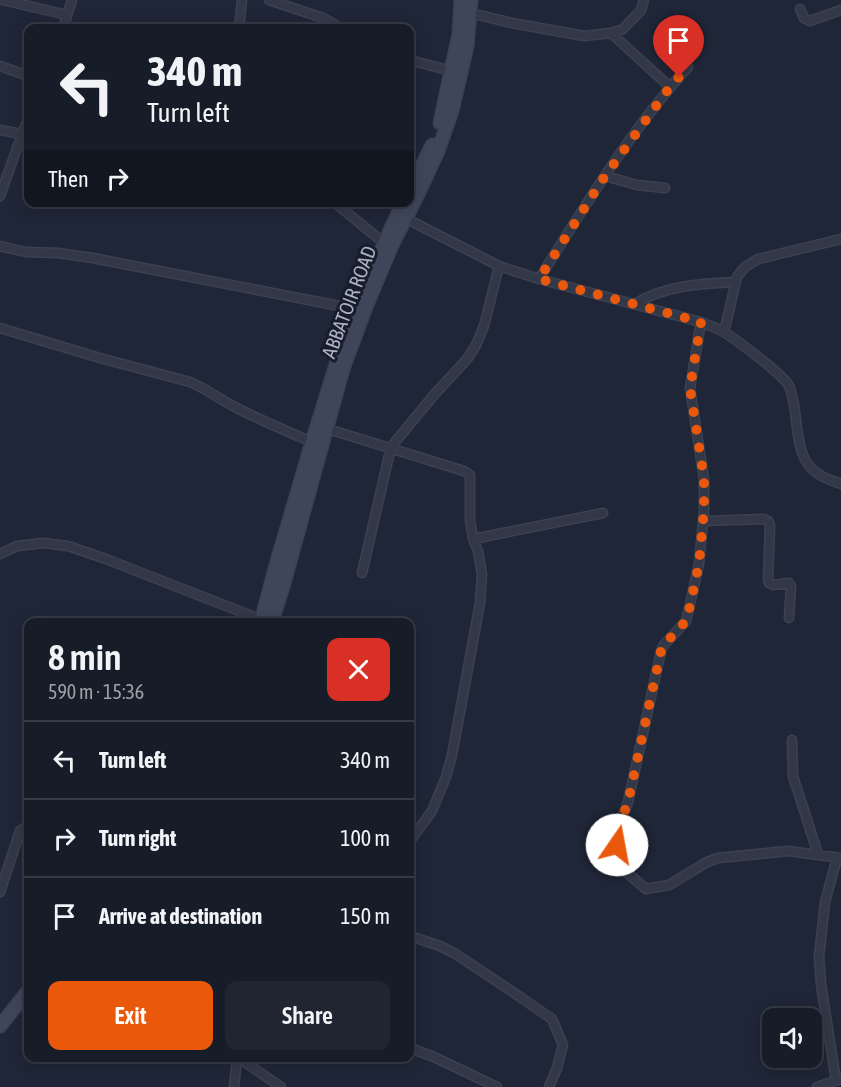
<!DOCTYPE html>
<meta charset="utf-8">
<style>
body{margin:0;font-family:"Asap Condensed",sans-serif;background:#202531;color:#f1f3f6;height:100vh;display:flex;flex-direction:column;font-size:22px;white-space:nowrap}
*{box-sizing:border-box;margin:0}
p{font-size:20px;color:#9ea1a8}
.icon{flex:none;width:33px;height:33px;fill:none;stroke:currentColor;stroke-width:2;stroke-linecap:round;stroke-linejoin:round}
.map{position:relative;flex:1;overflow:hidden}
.side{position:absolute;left:24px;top:618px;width:390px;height:444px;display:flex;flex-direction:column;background:#171c29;border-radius:12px;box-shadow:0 3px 15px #0003,0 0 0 2px #363a46}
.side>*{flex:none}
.top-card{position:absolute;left:24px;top:24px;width:390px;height:183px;border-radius:12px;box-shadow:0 3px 15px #0003,0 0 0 2px #363a46;background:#171c29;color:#f1f3f6;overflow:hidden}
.tools{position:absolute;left:762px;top:1008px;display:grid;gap:12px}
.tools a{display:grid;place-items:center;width:60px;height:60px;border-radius:12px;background:#171c29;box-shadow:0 3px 15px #0003,0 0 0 2px #363a46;font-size:30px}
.pin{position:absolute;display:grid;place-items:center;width:51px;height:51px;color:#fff;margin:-62px -26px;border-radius:50% 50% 50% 0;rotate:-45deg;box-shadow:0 0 6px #0007}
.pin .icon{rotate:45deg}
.me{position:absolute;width:66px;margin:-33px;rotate:12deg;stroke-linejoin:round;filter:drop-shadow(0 0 4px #0008)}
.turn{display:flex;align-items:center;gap:21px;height:126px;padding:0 24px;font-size:27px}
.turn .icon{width:78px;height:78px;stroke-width:2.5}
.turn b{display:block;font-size:42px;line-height:51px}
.then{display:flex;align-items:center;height:57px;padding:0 24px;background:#0003;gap:12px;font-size:22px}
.round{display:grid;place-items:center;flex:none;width:63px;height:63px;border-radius:12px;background:#202531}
.overview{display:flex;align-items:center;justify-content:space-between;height:102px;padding:0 24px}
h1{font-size:36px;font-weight:600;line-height:45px}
.cta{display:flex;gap:12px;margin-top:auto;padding:12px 24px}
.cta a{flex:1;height:69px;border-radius:12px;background:#ea580c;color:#fff;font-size:24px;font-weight:600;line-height:69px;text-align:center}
.cta a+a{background:#202531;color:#f1f3f6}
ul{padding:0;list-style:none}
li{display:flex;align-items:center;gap:18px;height:78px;padding:0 24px;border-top:2px solid #363a46}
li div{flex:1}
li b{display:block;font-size:22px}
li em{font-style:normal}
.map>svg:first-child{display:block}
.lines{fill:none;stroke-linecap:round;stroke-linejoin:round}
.street-casing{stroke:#3c4151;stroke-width:11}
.secondary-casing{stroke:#3c4151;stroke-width:15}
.street{stroke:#323847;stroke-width:8}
.secondary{stroke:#40465a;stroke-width:12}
.route{stroke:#ea580c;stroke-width:10;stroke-dasharray:0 18}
.labels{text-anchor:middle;stroke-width:6;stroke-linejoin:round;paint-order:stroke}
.street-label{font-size:20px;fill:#acb2c4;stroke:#181d2b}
</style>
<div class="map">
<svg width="841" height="1087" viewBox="0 0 841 1087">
<rect width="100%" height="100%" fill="#1f2637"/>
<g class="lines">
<!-- street casing -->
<g class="street-casing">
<path id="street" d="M 3,0 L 67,15
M 269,0 L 323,18 L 341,28
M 800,9 L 804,18 L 810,21 L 841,10
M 470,13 L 512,23 L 584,36 L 611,33 L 623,29 L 641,10 L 644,0
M 63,28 L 72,0
M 239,28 L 242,0
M 611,33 L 670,87
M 410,60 L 451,71
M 0,66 L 28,76
M 0,130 L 22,134
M 605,176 L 637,185 L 665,188
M 0,196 L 22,134 L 28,119
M 334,202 L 384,243
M 405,218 L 499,266 L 539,279 L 701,322 C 708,325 715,327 722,331 C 734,338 784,375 789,386 C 801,413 790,458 820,475 C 826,479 834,481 841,484
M 0,246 L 26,252 L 58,253 L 93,258 L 355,309
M 539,279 C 585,206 630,131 688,67
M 635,304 C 665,285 702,284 736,282
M 701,322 L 690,388 L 704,479 L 704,510 L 699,564 L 686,621 L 663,646 L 661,651 L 628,802 L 621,821 L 617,845 L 625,871 L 646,889 L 669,885 L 707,862 L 718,858 L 788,851 L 841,858
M 0,328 L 100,358 L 190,382 C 207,389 219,399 235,407 C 260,420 286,431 312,442
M 724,332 L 737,277 L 745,267 L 758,259 L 841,239
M 328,429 L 464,471 L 470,475 L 470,520 L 473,539 L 478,551 L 482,574 L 480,603 L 452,755 L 446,777 L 432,811 L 410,841
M 703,521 L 764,519 L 768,521 L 770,525 L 768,580 L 769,583 L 773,585 L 789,583 L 791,586 L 789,618
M 473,539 L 603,513
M 0,554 L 17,546 L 43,543 L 68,546 L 106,559 L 262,620
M 362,573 L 391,447 L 433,396 L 468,358 L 476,345 L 484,326 L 499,266
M 792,740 L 793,776 L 818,854
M 0,892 L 20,831 L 24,828 L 28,828
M 410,936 L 440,946 L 454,953 L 510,990 L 552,1019 L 563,1045 L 557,1068 L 549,1087
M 410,1048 L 434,1057 L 497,1087
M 239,1058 L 281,1087
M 836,1081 L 821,984 L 819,957 L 825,902 L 837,858
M 234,1087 L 237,1058
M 817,1087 L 841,1079"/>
</g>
<!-- secondary casing -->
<g class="secondary-casing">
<path id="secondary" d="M 440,123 L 459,34 L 461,0
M 410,190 L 432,145
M 261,622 L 276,565 L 312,442 L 347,329 L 371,273 L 403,202
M 272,622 L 284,583 L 343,369 L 366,307 L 392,245 L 418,194 L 438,151 L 452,111 L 467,46 L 471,0
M 0,1026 L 28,991"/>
</g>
<!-- street -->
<use href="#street" class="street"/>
<!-- secondary -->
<use href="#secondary" class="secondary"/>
</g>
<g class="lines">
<!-- route -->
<path class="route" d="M 617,845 L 621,821 L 628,802 L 661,651 L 663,646 L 686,621 L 688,615 L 699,564 L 704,510 L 704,479 L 690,388 L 701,322 L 539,279 L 605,176 L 670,87 L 679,77"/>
</g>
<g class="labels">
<!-- street labels -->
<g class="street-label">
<text transform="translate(349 302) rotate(-69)" y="7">ABBATOIR ROAD</text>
</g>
</g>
</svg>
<div class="tools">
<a><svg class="icon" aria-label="sound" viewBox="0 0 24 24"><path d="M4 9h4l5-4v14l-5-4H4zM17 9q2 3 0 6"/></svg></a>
</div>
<div class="pin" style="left:679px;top:77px;background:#d93025"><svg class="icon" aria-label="arrive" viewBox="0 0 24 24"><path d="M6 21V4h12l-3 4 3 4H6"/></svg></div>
<svg class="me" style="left:617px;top:845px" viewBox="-20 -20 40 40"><circle r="19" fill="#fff"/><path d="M0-13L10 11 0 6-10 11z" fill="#ea580c"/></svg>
<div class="top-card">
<div class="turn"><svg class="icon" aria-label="left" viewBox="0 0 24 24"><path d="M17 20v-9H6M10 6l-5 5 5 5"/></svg><div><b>340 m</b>Turn left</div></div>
<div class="then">Then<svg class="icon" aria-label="right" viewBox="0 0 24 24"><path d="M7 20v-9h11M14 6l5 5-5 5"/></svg></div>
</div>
<section class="side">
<div class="overview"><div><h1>8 min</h1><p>590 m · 15:36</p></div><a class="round" style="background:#d93025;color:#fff"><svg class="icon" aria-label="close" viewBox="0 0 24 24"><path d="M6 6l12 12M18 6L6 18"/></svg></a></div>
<ul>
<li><svg class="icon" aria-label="left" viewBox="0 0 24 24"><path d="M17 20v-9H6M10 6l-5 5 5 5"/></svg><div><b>Turn left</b></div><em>340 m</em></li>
<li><svg class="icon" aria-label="right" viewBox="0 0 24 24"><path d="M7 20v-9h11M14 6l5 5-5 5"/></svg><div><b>Turn right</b></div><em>100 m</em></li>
<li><svg class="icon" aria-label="arrive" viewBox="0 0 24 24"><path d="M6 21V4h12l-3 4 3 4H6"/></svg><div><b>Arrive at destination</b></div><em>150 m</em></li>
</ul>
<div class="cta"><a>Exit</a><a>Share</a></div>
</section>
</div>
